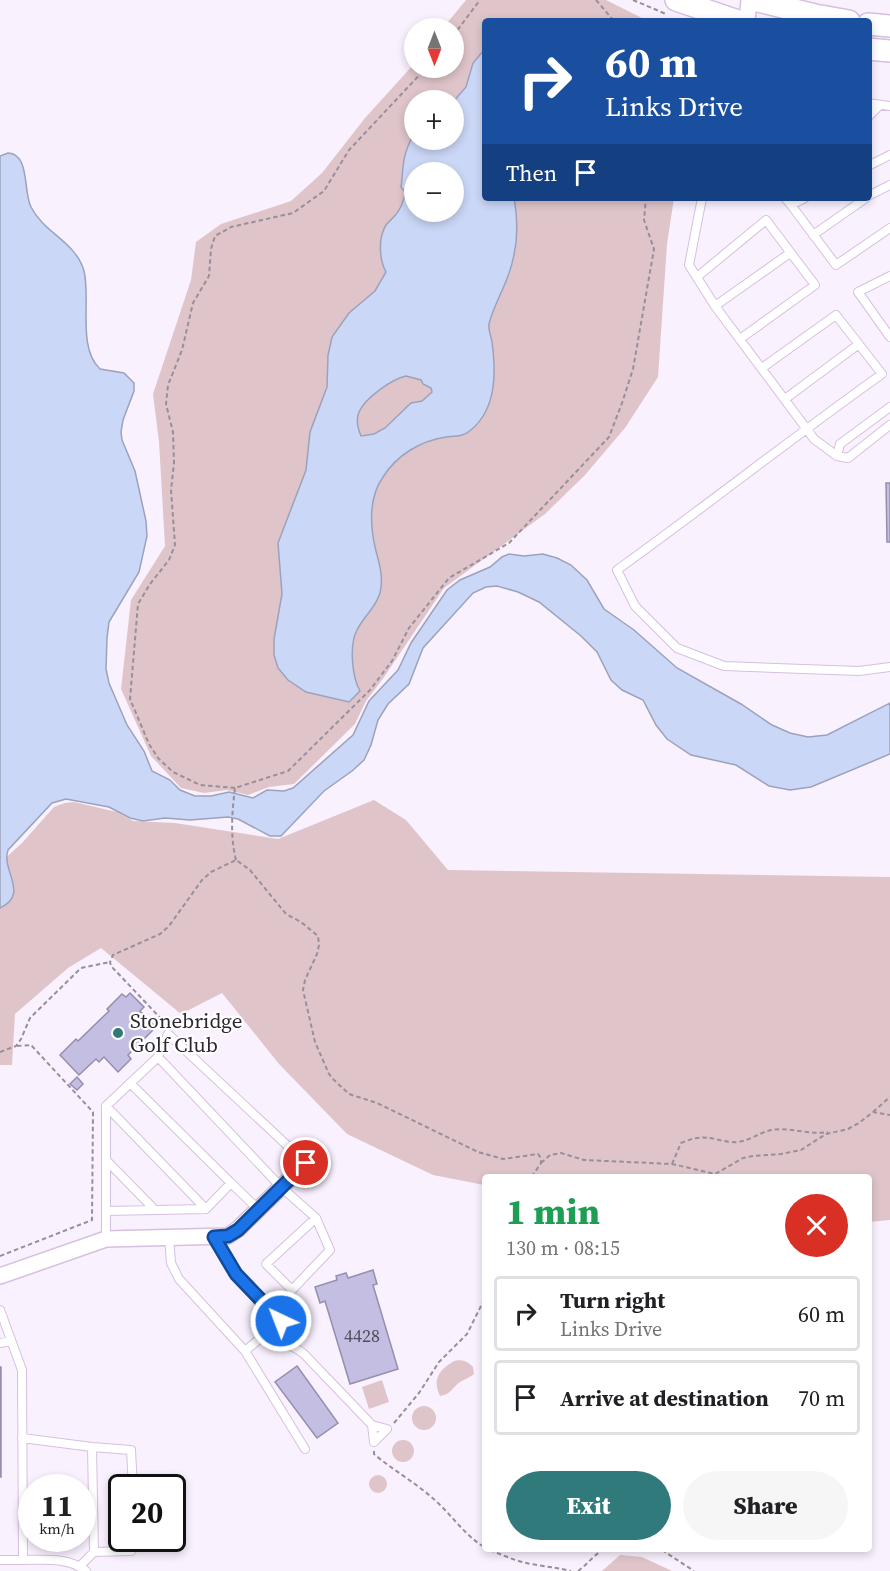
<!DOCTYPE html>
<meta charset="utf-8">
<style>
body{margin:0;font-family:"Source Serif 4",serif;background:#f6f6f6;color:#202124;height:100vh;display:flex;flex-direction:column;font-size:22px;white-space:nowrap}
*{box-sizing:border-box;margin:0}
p{font-size:20px;color:#757577}
.icon{flex:none;width:33px;height:33px;fill:none;stroke:currentColor;stroke-width:2;stroke-linecap:round;stroke-linejoin:round}
.map{position:relative;flex:1;overflow:hidden}
.drawer{position:absolute;left:482px;top:1174px;width:390px;height:378px;display:flex;flex-direction:column;background:#fff;border-radius:6px;box-shadow:0 3px 9px #0003}
.drawer>*{flex:none}
.guide{position:absolute;left:482px;top:18px;width:390px;height:183px;border-radius:6px;box-shadow:0 3px 9px #0003;background:#1a4fa0;color:#fff;overflow:hidden}
.needle{width:39px;rotate:180deg}
.buttons{position:absolute;left:404px;top:18px;display:grid;gap:12px}
.buttons a{display:grid;place-items:center;width:60px;height:60px;border-radius:50%;background:#fff;box-shadow:0 3px 9px #0003;font-size:30px}
.speed{position:absolute;left:18px;top:1474px;display:flex;gap:12px;font-size:30px;font-weight:700;text-align:center}
.speed>*{display:grid;place-content:center;width:78px;height:78px;border-radius:50%;background:#fff;box-shadow:0 3px 9px #0003;line-height:1}
.speed small{font-size:15px;font-weight:400}
.speed .limit{border:3px solid #111;border-radius:9px;background:#fff;color:#111}
.pin{position:absolute;display:grid;place-items:center;width:51px;height:51px;color:#fff;margin:-26px;border:3px solid #fff;border-radius:50%;box-shadow:0 2px 6px #0007}
.me{position:absolute;width:66px;margin:-33px;rotate:317deg;stroke-linejoin:round;filter:drop-shadow(0 0 4px #0008)}
.turn{display:flex;align-items:center;gap:21px;height:126px;padding:0 24px;font-size:27px}
.turn .icon{width:78px;height:78px;stroke-width:2.5}
.turn b{display:block;font-size:42px;line-height:51px}
.then{display:flex;align-items:center;height:57px;padding:0 24px;background:#0003;gap:12px;font-size:22px}
.round{display:grid;place-items:center;flex:none;width:63px;height:63px;border-radius:32px;background:#f6f6f6}
.headline{display:flex;align-items:center;justify-content:space-between;height:102px;padding:0 24px}
h1{font-size:36px;font-weight:800;line-height:45px;color:#1e9e55}
.action{display:flex;gap:12px;margin-top:auto;padding:12px 24px}
.action a{flex:1;height:69px;border-radius:36px;background:#317a7b;color:#fff;font-size:24px;font-weight:800;line-height:69px;text-align:center}
.action a+a{background:#f6f6f6;color:#202124}
ul{padding:0;list-style:none}
li{display:flex;align-items:center;gap:18px;height:75px;margin:0 12px 9px;padding:0 12px;border:3px solid #e0e0e0;border-radius:6px}
li div{flex:1}
li b{display:block;font-size:22px}
li em{font-style:normal}
.map>svg:first-child{display:block}
.green{fill:#dfc5ca;fill-rule:evenodd}
.water{fill:#cbd7f6;stroke:#9ca2bb;stroke-width:1.5;fill-rule:evenodd}
.building{fill:#c4bfe2;stroke:#948eaf;stroke-width:1.5}
.lines{fill:none;stroke-linecap:round;stroke-linejoin:round}
.lane-casing{stroke:#d6c0df;stroke-width:10}
.street-casing{stroke:#d6c0df;stroke-width:18}
.secondary-casing{stroke:#d6c0df;stroke-width:24}
.path{stroke:#988f9b;stroke-width:2;stroke-dasharray:4.5 3;stroke-linecap:butt}
.lane{stroke:#fff;stroke-width:8}
.street{stroke:#fff;stroke-width:15}
.secondary{stroke:#fff;stroke-width:21}
.route-casing{stroke:#114b97;stroke-width:15}
.route{stroke:#1a73e8;stroke-width:10}
.poi-dot{fill:#317a7b;stroke:#fff;stroke-width:2}
.labels{text-anchor:middle;stroke-width:4.5;stroke-linejoin:round;paint-order:stroke}
.number-label{font-size:18px;fill:#544c5e}
.poi-label{font-size:21px;fill:#2f2632;stroke:#fff;text-anchor:start}
</style>
<div class="map">
<svg width="890" height="1571" viewBox="0 0 890 1571">
<rect width="100%" height="100%" fill="#faf1fe"/>
<!-- green -->
<path class="green" d="M 466,0 L 606,0 L 648,21 L 484,21 L 484,198 L 674,198 L 667,244 L 658,377 L 625,428 L 585,475 L 545,514 L 444,588 L 382,680 L 366,701 L 355,724 L 294,784 L 269,787 L 248,795 L 227,790 L 204,793 L 181,788 L 151,756 L 121,689 L 131,600 L 165,546 L 159,442 L 153,394 L 191,280 L 196,242 L 221,224 L 291,201 L 322,173 L 365,118 L 414,64 L 414,68 L 453,68 L 453,28 L 443,28 ZM 414,100 L 453,100 L 453,140 L 414,140 ZM 414,172 L 453,172 L 453,212 L 414,212 Z
M 374,800 L 406,820 L 448,870 L 890,877 L 890,1220 L 869,1222 L 868,1178 L 484,1178 L 484,1185 L 433,1175 L 347,1134 L 279,1064 L 222,993 L 181,1014 L 101,948 L 68,968 L 15,1014 L 12,1065 L 0,1065 L 0,863 L 22,843 L 54,807 L 65,803 L 74,802 L 117,812 L 133,821 L 175,823 L 278,839 Z
M 454,1361 C 462,1359 468,1362 473,1367 L 474,1374 C 469,1378 465,1379 460,1382 C 452,1388 450,1395 440,1396 C 432,1379 439,1370 454,1361 Z
M 382,1380 L 389,1402 L 369,1409 L 362,1387 Z
M412 1418a12 12 0 1 1 24 0a12 12 0 1 1-24 0Z
M392 1451a11 11 0 1 1 22 0a11 11 0 1 1-22 0Z
M369 1484a9 9 0 1 1 18 0a9 9 0 1 1-18 0Z
M 620,1555 L 642,1557 L 672,1571 L 602,1571 Z"/>
<!-- water -->
<path class="water" d="M 484,50 L 484,198 L 514,198 C 520,229 517,257 504,286 C 499,298 492,311 489,324 C 488,331 491,335 492,342 C 496,372 497,408 471,430 C 463,437 455,436 446,437 C 420,441 397,455 383,477 C 369,497 370,524 375,547 C 378,560 383,573 381,587 C 380,603 364,616 357,630 C 349,645 352,677 360,691 L 349,702 L 306,692 L 288,680 L 278,668 L 274,655 L 274,639 L 282,594 L 278,543 L 306,470 L 310,432 L 327,387 L 328,355 L 332,337 L 349,313 L 375,291 L 386,272 C 379,259 378,238 386,225 C 390,220 396,216 399,210 C 403,204 403,199 406,193 L 401,187 C 403,175 402,160 407,149 C 409,142 413,138 414,131 L 414,140 L 453,140 L 453,102 L 466,87 L 473,63 ZM 414,172 L 453,172 L 453,212 L 414,212 ZM 406,376 L 421,380 L 423,384 L 431,388 L 432,392 L 422,401 L 411,403 L 385,428 L 374,434 L 361,436 C 358,429 356,419 359,412 C 365,398 392,379 406,376 Z
M 8,153 C 30,154 23,191 31,207 C 44,233 76,242 84,271 C 91,299 77,348 100,369 L 124,373 L 134,383 L 134,391 L 123,420 L 121,432 L 122,440 L 135,471 L 146,521 L 147,536 L 139,572 L 109,622 L 107,638 L 106,669 L 109,683 L 127,725 L 144,751 L 152,771 L 170,780 L 180,790 L 195,796 L 211,796 L 229,792 L 253,798 L 267,790 L 284,791 L 293,788 L 353,735 L 369,701 L 398,670 L 411,643 L 447,590 L 460,580 L 490,567 L 502,557 L 509,554 L 524,556 L 543,554 L 557,558 L 571,565 L 587,580 L 604,609 L 634,630 L 677,668 L 741,704 L 772,725 L 790,733 L 808,737 L 827,735 L 890,703 L 890,754 L 811,787 L 790,790 L 769,786 L 736,765 L 691,755 L 667,739 L 656,725 L 643,700 L 622,690 L 611,680 L 597,652 L 581,636 L 539,602 L 518,592 L 497,586 L 486,587 L 473,593 L 423,648 L 409,684 L 388,704 L 378,720 L 371,745 L 364,760 L 352,771 L 324,791 L 281,836 L 270,836 L 238,819 L 228,817 L 190,820 L 165,818 L 143,821 L 130,818 L 109,807 L 66,799 L 52,803 L 8,850 C 1,871 30,894 0,908 L 0,156 Z"/>
<!-- building -->
<path class="building" d="M 886,483 L 890,483 L 890,542 L 887,542 Z
M 130,993 L 144,1007 L 140,1011 L 156,1027 L 128,1055 L 131,1059 L 118,1072 L 104,1057 L 99,1062 L 96,1059 L 79,1075 L 60,1055 L 76,1039 L 78,1041 L 109,1011 L 107,1009 L 122,994 L 126,997 Z
M 77,1077 L 83,1084 L 77,1090 L 70,1084 Z
M 373,1270 L 377,1284 L 373,1285 L 398,1369 L 350,1384 L 325,1301 L 320,1303 L 315,1287 L 337,1280 L 336,1276 L 346,1273 L 348,1278 Z
M 297,1366 L 338,1423 L 317,1438 L 275,1382 Z
M 0,1367 L 1,1367 L 1,1477 L 0,1477 Z"/>
<g class="lines">
<!-- lane casing -->
<g class="lane-casing">
<path id="lane" d="M 868,103 L 890,106
M 868,117 L 880,105
M 868,166 L 890,155
M 868,196 L 890,185
M 702,198 L 689,265 L 715,306 L 814,439 L 837,456
M 785,198 L 791,205 L 805,198
M 791,205 L 836,265 L 890,228
M 813,235 L 866,198
M 890,276 L 858,292 L 890,337
M 697,277 L 766,220 L 815,285 L 740,339
M 715,306 L 790,253
M 762,368 L 836,315 L 882,374 C 792,438 706,506 617,570 L 635,606 L 677,648 L 724,666 L 859,671 L 890,667
M 785,399 L 859,344
M 890,407 L 840,444 L 837,456 L 848,458 L 890,425
M 158,1057 L 281,1187 L 316,1218 L 330,1250 L 292,1290 L 266,1264 L 316,1218
M 130,1083 L 231,1183
M 106,1106 L 206,1209
M 106,1160 L 155,1210
M 106,1211 L 206,1209 L 231,1183 L 259,1210
M 169,1237 L 171,1263 L 179,1279 L 245,1351 L 281,1321 L 236,1273 L 214,1237
M 106,1239 L 106,1106 L 158,1057 L 168,1034 L 306,1163
M 0,1310 L 22,1370 L 23,1560 C 44,1560 68,1557 86,1571
M 266,1334 C 278,1343 293,1344 304,1354 L 372,1425 L 374,1442
M 0,1343 L 11,1341
M 245,1351 L 305,1449
M 372,1425 L 387,1429 L 374,1442
M 22,1438 L 92,1447 L 94,1552 L 80,1566
M 92,1447 L 131,1450 L 133,1488
M 94,1552 L 131,1551 L 134,1547 L 134,1539
M 0,1560 L 23,1560"/>
</g>
<!-- street casing -->
<g class="street-casing">
<path id="street" d="M 747,21 L 749,0
M 0,1276 L 106,1239 L 228,1236 L 238,1229 L 306,1163"/>
</g>
<!-- secondary casing -->
<g class="secondary-casing">
<path id="secondary" d="M 676,0 L 738,21
M 754,0 L 815,15 L 849,21
M 868,24 L 890,26
M 868,49 L 890,51"/>
</g>
<!-- path -->
<path class="path" d="M 596,0 L 614,21
M 633,0 L 666,14
M 453,36 L 480,0
M 235,788 L 200,785 L 173,772 L 158,758 L 149,744 L 130,699 L 138,604 L 150,584 L 169,560 L 175,545 L 171,490 L 174,463 L 173,432 L 166,404 L 168,385 L 182,350 L 193,303 L 209,276 L 211,249 L 215,236 L 231,227 L 293,213 L 324,191 L 349,150 L 426,68
M 236,860 C 230,836 232,812 235,788 L 288,771 L 370,690 L 392,661 L 409,628 L 449,578 L 509,543 L 609,437 L 622,403 L 633,369 L 654,249 L 644,220 L 646,198
M 167,1025 L 111,966 L 110,962 L 113,955 L 160,934 L 169,926 L 202,880 L 211,872 L 236,860 L 250,870 L 286,914 L 301,922 L 318,936 L 319,945 L 317,954 L 305,980 L 303,990 L 315,1042 L 329,1074 L 334,1080 L 349,1094 L 377,1103 L 478,1152 L 503,1159 L 538,1154 L 541,1158 L 541,1163 L 531,1178
M 0,1052 L 16,1046 L 21,1039 L 30,1018 L 81,968 L 110,962
M 873,1112 L 890,1097
M 541,1163 L 550,1155 L 561,1153 L 584,1160 L 672,1164 L 715,1174 L 743,1158 L 753,1156 L 781,1154 L 801,1150 L 826,1134 L 848,1129 L 859,1123 L 873,1112 L 890,1115
M 672,1164 L 681,1143 C 705,1133 708,1139 731,1142 C 745,1144 758,1133 771,1130 C 790,1127 809,1135 828,1132
M 0,1256 L 92,1220 L 93,1112 L 31,1045 L 16,1046
M 394,1423 L 419,1393 L 439,1362 L 467,1334 L 484,1300
M 374,1451 L 374,1454 C 394,1471 418,1484 437,1502 C 453,1517 465,1535 484,1547
M 490,1550 C 505,1556 520,1563 537,1565 C 549,1567 559,1568 571,1571
M 662,1550 L 694,1571
M 578,1571 C 587,1565 595,1553 604,1550"/>
<!-- lane -->
<use href="#lane" class="lane"/>
<!-- street -->
<use href="#street" class="street"/>
<!-- secondary -->
<use href="#secondary" class="secondary"/>
</g>
<g class="lines">
<!-- route casing -->
<g class="route-casing">
<path id="route" d="M 281,1321 L 236,1274 L 214,1237 L 228,1236 L 238,1230 L 306,1163"/>
</g>
<!-- route -->
<use href="#route" class="route"/>
</g>
<!-- markers -->
<circle class="poi-dot" cx="118" cy="1033" r="6"/>
<g class="labels">
<!-- number labels -->
<g class="number-label">
<text x="362" y="1342">4428</text>
</g>
<!-- poi labels -->
<g class="poi-label">
<text x="130" y="1028">Stonebridge<tspan x="130" dy="24">Golf Club</tspan></text>
</g>
</g>
</svg>
<div class="buttons">
<a><svg class="needle" viewBox="-14 -14 28 28"><path d="M0-13l5 13h-10z" fill="#e53935"/><path d="M0 13l5-13h-10z" fill="#757577"/></svg></a>
<a>+</a>
<a>−</a>
</div>
<div class="speed"><div>11<small>km/h</small></div><div class="limit">20</div></div>
<div class="pin" style="left:306px;top:1163px;background:#d93025"><svg class="icon" aria-label="arrive" viewBox="0 0 24 24"><path d="M6 21V4h12l-3 4 3 4H6"/></svg></div>
<svg class="me" style="left:281px;top:1321px" viewBox="-20 -20 40 40"><circle r="17" fill="#1a73e8" stroke="#fff" stroke-width="3"/><path d="M0-11L8 9 0 5-8 9z" fill="#fff"/></svg>
<div class="guide">
<div class="turn"><svg class="icon" aria-label="right" viewBox="0 0 24 24"><path d="M7 20v-9h11M14 6l5 5-5 5"/></svg><div><b>60 m</b>Links Drive</div></div>
<div class="then">Then<svg class="icon" aria-label="arrive" viewBox="0 0 24 24"><path d="M6 21V4h12l-3 4 3 4H6"/></svg></div>
</div>
<section class="drawer">
<div class="headline"><div><h1>1 min</h1><p>130 m · 08:15</p></div><a class="round" style="background:#d93025;color:#fff"><svg class="icon" aria-label="close" viewBox="0 0 24 24"><path d="M6 6l12 12M18 6L6 18"/></svg></a></div>
<ul>
<li><svg class="icon" aria-label="right" viewBox="0 0 24 24"><path d="M7 20v-9h11M14 6l5 5-5 5"/></svg><div><b>Turn right</b><p>Links Drive</p></div><em>60 m</em></li>
<li><svg class="icon" aria-label="arrive" viewBox="0 0 24 24"><path d="M6 21V4h12l-3 4 3 4H6"/></svg><div><b>Arrive at destination</b></div><em>70 m</em></li>
</ul>
<div class="action"><a>Exit</a><a>Share</a></div>
</section>
</div>
